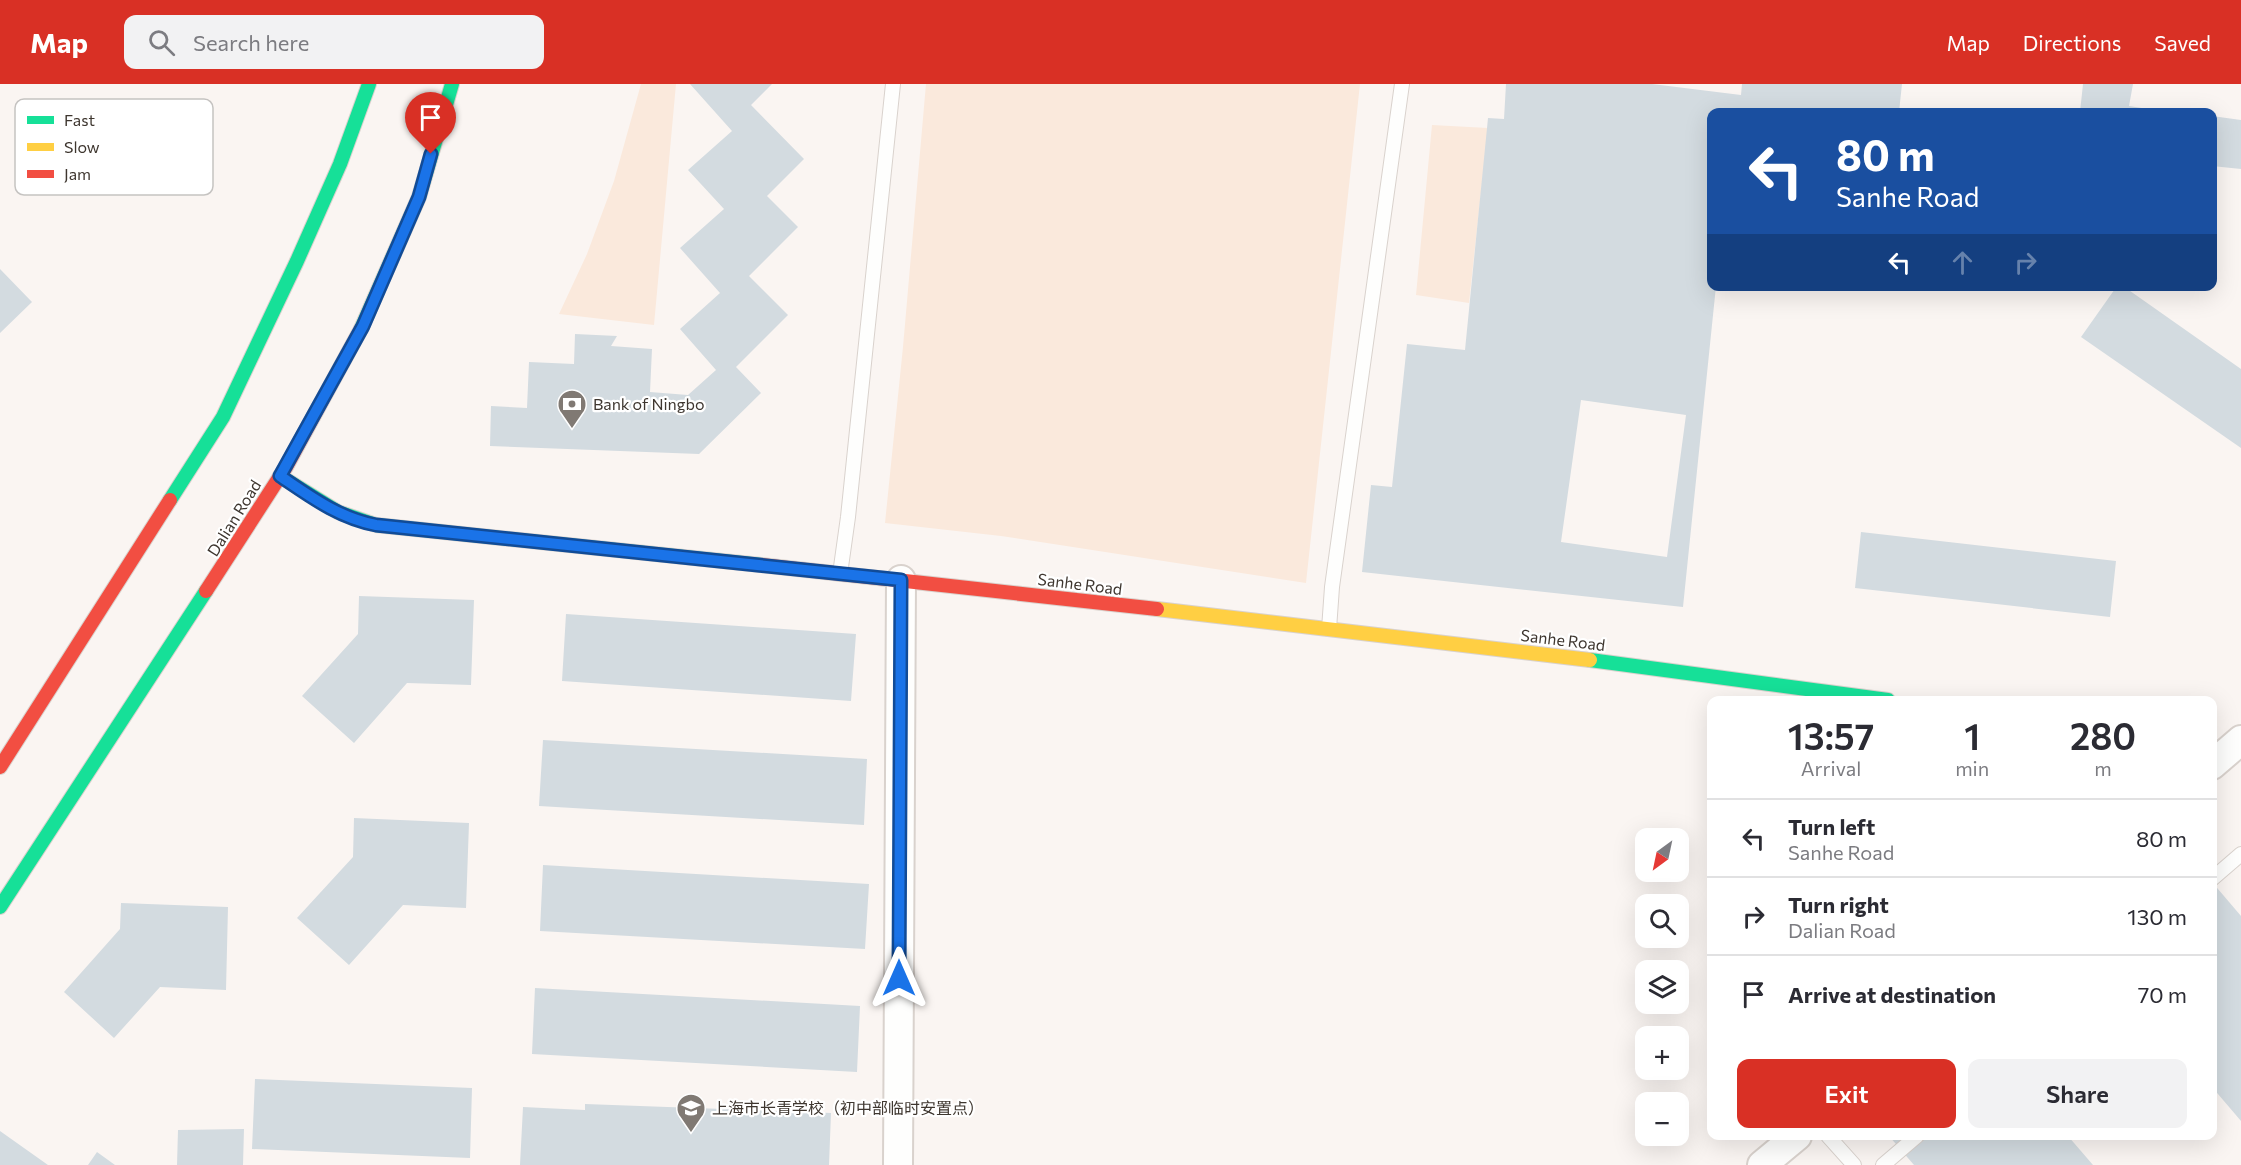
<!DOCTYPE html>
<meta charset="utf-8">
<style>
body{margin:0;font-family:Commissioner,"Noto Sans SC",sans-serif;background:#f2f2f3;color:#2b2b33;height:100vh;display:flex;flex-direction:column;font-size:22px;white-space:nowrap}
*{box-sizing:border-box;margin:0}
p{font-size:20px;color:#7c7c81}
.icon{flex:none;width:33px;height:33px;fill:none;stroke:currentColor;stroke-width:2;stroke-linecap:round;stroke-linejoin:round}
.map{position:relative;flex:1;overflow:hidden}
.drawer{position:absolute;left:1707px;top:612px;width:510px;height:444px;display:flex;flex-direction:column;background:#fff;border-radius:12px;box-shadow:0 6px 24px #0002}
.drawer>*{flex:none}
.hud{position:absolute;left:1707px;top:24px;width:510px;height:183px;border-radius:12px;box-shadow:0 6px 24px #0002;background:#1a4fa0;color:#fff;overflow:hidden}
.needle{width:39px;rotate:213deg}
.buttons{position:absolute;left:1635px;top:744px;display:grid;gap:12px}
.buttons a{display:grid;place-items:center;width:54px;height:54px;border-radius:12px;background:#fff;box-shadow:0 6px 24px #0002;font-size:30px}
.pin{position:absolute;display:grid;place-items:center;width:51px;height:51px;color:#fff;margin:-62px -26px;border-radius:50% 50% 50% 0;rotate:-45deg;box-shadow:0 0 6px #0007}
.pin .icon{rotate:45deg}
.me{position:absolute;width:66px;margin:-33px;rotate:0deg;stroke-linejoin:round;filter:drop-shadow(0 0 4px #0008)}
.turn{display:flex;align-items:center;gap:21px;height:126px;padding:0 30px;font-size:27px}
.turn .icon{width:78px;height:78px;stroke-width:2.5}
.turn b{display:block;font-size:42px;line-height:51px}
.lanes{display:flex;align-items:center;height:57px;padding:0 30px;background:#0003;justify-content:center;gap:30px;direction:ltr}
.lanes .off{opacity:.35}
.eta{display:flex;justify-content:space-evenly;align-items:center;height:102px;text-align:center}
.eta b{font-size:36px;font-weight:600;line-height:42px}
.primary-button{display:flex;gap:12px;margin-top:auto;padding:12px 30px}
.primary-button a{flex:1;height:69px;border-radius:12px;background:#d93025;color:#fff;font-size:24px;font-weight:600;line-height:69px;text-align:center}
.primary-button a+a{background:#f2f2f3;color:#2b2b33}
ul{padding:0;list-style:none}
li{display:flex;align-items:center;gap:18px;height:78px;padding:0 30px;border-top:2px solid #e1e1e2}
li div{flex:1}
li b{display:block;font-size:22px}
li em{font-style:normal}
header{display:flex;align-items:center;gap:36px;box-sizing:border-box;height:84px;padding:0 30px;background:#d93025;color:#fff}
header strong{font-size:28px}
nav{display:flex;gap:33px;margin-inline-start:auto;font-size:21px}
.search{width:420px;height:54px;background:#f2f2f3;display:flex;align-items:center;gap:15px;box-sizing:border-box;padding:0 21px;border-radius:12px;color:#7c7c81;font-size:22px}
.map>svg:first-child{display:block}
.green{fill:#fae9dc}
.building{fill:#d3dbe0;fill-rule:evenodd}
.lines{fill:none;stroke-linecap:round;stroke-linejoin:round}
.lane-casing{stroke:#d9d2cd;stroke-width:16}
.street-casing{stroke:#d9d2cd;stroke-width:32}
.fast-casing{stroke:#d9d2cd;stroke-width:16}
.slow-casing{stroke:#d9d2cd;stroke-width:16}
.jam-casing{stroke:#d9d2cd;stroke-width:16}
.lane{stroke:#fefefd;stroke-width:14}
.street{stroke:#fefefd;stroke-width:28}
.fast{stroke:#16e098;stroke-width:14}
.slow{stroke:#ffcf43;stroke-width:14}
.jam{stroke:#f24e42;stroke-width:14}
.route-casing{stroke:#114b97;stroke-width:15}
.route{stroke:#1a73e8;stroke-width:10}
.labels{text-anchor:middle;stroke-width:4.5;stroke-linejoin:round;paint-order:stroke}
.poi-label{font-size:16px;fill:#3e362f;stroke:#fff;text-anchor:start}
.street-label{font-size:16px;fill:#3e362f;stroke:#fff}
.key{fill:#fff;stroke:#c5c3c1;stroke-width:1.5}
.key-label{font-size:16px;fill:#3e362f}
</style>
<header>
<strong>Map</strong>
<div class="search"><svg class="icon" aria-label="search" viewBox="0 0 24 24"><circle cx="10" cy="10" r="6"/><path d="M15 15l6 6"/></svg>Search here</div>
<nav><a>Map</a><a>Directions</a><a>Saved</a></nav>
</header>
<div class="map">
<svg width="2241" height="1081" viewBox="0 0 2241 1081">
<rect width="100%" height="100%" fill="#faf5f2"/>
<!-- green -->
<path class="green" d="M 641,0 L 676,0 L 654,241 L 559,230 L 587,170 L 614,97 Z
M 926,0 L 1360,0 L 1306,499 L 1001,452 L 885,439 L 903,263 Z
M 1432,41 L 1488,44 L 1469,219 L 1416,211 Z"/>
<!-- building -->
<path class="building" d="M 690,0 L 772,0 L 751,21 L 804,75 L 767,112 L 798,143 L 749,192 L 788,231 L 736,283 L 761,309 L 699,370 L 490,362 L 491,322 L 527,324 L 529,278 L 574,280 L 575,250 L 617,252 L 611,262 L 652,265 L 650,308 L 688,311 L 716,286 L 680,245 L 720,209 L 680,164 L 724,125 L 688,86 L 732,47 Z
M 1506,0 L 1652,0 L 1741,11 L 1742,0 L 1902,0 L 1899,28 L 1712,28 L 1712,202 L 1716,202 L 1683,523 L 1362,488 L 1371,401 L 1392,403 L 1407,260 L 1465,266 L 1488,34 L 1504,35 ZM 1581,316 L 1686,331 L 1667,473 L 1561,458 Z
M 2083,0 L 2133,0 L 2129,22 L 2167,28 L 2080,28 Z
M 2212,32 L 2241,36 L 2241,85 L 2212,82 Z
M 0,185 L 32,218 L 0,249 Z
M 2117,202 L 2123,202 L 2241,285 L 2241,364 L 2081,253 Z
M 1861,448 L 2116,477 L 2110,533 L 1855,504 Z
M 359,512 L 474,516 L 471,601 L 407,599 L 354,659 L 302,612 L 358,550 Z
M 566,530 L 856,550 L 851,617 L 562,597 Z
M 543,656 L 867,675 L 864,741 L 539,722 Z
M 354,734 L 469,739 L 466,824 L 403,821 L 349,881 L 297,834 L 353,773 Z
M 543,781 L 869,800 L 865,865 L 540,847 Z
M 2212,798 L 2241,832 L 2241,1037 L 2212,1003 Z
M 121,819 L 228,823 L 226,906 L 160,903 L 114,954 L 64,908 L 120,845 Z
M 535,904 L 860,922 L 857,988 L 532,970 Z
M 255,995 L 472,1004 L 470,1074 L 252,1065 Z
M 585,1020 L 831,1029 L 829,1081 L 520,1081 L 523,1023 L 585,1026 Z
M 244,1045 L 243,1081 L 177,1081 L 178,1046 Z
M 0,1047 L 48,1081 L 0,1081 Z
M 1889,1052 L 2068,1052 L 2093,1081 L 1914,1081 Z
M 97,1068 L 115,1081 L 88,1081 Z"/>
<g class="lines">
<!-- lane casing -->
<g class="lane-casing">
<path id="lane" d="M 840,490 L 848,433 L 893,0
M 1329,545 L 1332,503 L 1402,0
M 2212,795 L 2241,770
M 1828,1052 L 1854,1081
M 1883,1081 L 1917,1052"/>
</g>
<!-- street casing -->
<g class="street-casing">
<path id="street" d="M 2212,681 L 2241,656
M 898,1081 L 901,496
M 1762,1081 L 1797,1052"/>
</g>
<!-- fast casing -->
<g class="fast-casing">
<path id="fast" d="M 361,245 L 419,113 L 452,0
M 280,392 L 338,428 L 376,441 L 761,481
M 170,416 L 223,333 L 297,177 L 340,80 L 369,0
M 1590,576 L 1888,616
M 0,823 L 206,507"/>
</g>
<!-- slow casing -->
<g class="slow-casing">
<path id="slow" d="M 1157,525 L 1590,576"/>
</g>
<!-- jam casing -->
<g class="jam-casing">
<path id="jam" d="M 761,481 L 1157,525
M 206,507 L 286,383 L 361,245
M 0,683 L 170,416"/>
</g>
<!-- lane -->
<use href="#lane" class="lane"/>
<!-- street -->
<use href="#street" class="street"/>
<!-- fast -->
<use href="#fast" class="fast"/>
<!-- slow -->
<use href="#slow" class="slow"/>
<!-- jam -->
<use href="#jam" class="jam"/>
</g>
<g class="lines">
<!-- route casing -->
<g class="route-casing">
<path id="route" d="M 431,70 L 419,113 L 363,242 L 280,392 C 311,413 339,434 376,441 L 901,496 L 899,894"/>
</g>
<!-- route -->
<use href="#route" class="route"/>
</g>
<!-- icons -->
<defs>
<g id="bank-pin" transform="scale(1.5)"><path d="M0 17L-7.5 6A9.5 9.5 0 1 1 7.5 6Z" fill="#807973" stroke="#fff"/><path d="M-6-4H6V4H-6ZM0-2.3a2.3 2.3 0 1 0 0 4.6a2.3 2.3 0 1 0 0-4.6Z" fill="#fff"/></g>
<g id="school-pin" transform="scale(1.5)"><path d="M0 17L-7.5 6A9.5 9.5 0 1 1 7.5 6Z" fill="#807973" stroke="#fff"/><path d="M0-5L7-2L0 1L-7-2ZM-4 1L0 2.5L4 1V4Q0 6-4 4Z" fill="#fff"/></g>
</defs>
<g fill-rule="evenodd">
<use href="#bank-pin" x="572" y="320"/>
<use href="#school-pin" x="691" y="1024"/>
</g>
<g class="labels">
<!-- poi labels -->
<g class="poi-label">
<text x="593" y="326">Bank of Ningbo</text>
<text x="712" y="1030">上海市长青学校（初中部临时安置点）</text>
</g>
<!-- street labels -->
<g class="street-label">
<text transform="translate(234 434) rotate(-58)" y="6">Dalian Road</text>
<text transform="translate(1080 500) rotate(7)" y="6">Sanhe Road</text>
<text transform="translate(1563 556) rotate(7)" y="6">Sanhe Road</text>
</g>
</g>
<!-- legend -->
<rect x="15" y="15" width="198" height="96" rx="9" class="key"/>
<rect x="27" y="32" width="27" height="8" fill="#16e098"/>
<rect x="27" y="59" width="27" height="8" fill="#ffcf43"/>
<rect x="27" y="86" width="27" height="8" fill="#f24e42"/>
<g class="key-label">
<text x="64" y="42">Fast</text>
<text x="64" y="69">Slow</text>
<text x="64" y="96">Jam</text>
</g>
</svg>
<div class="buttons">
<a><svg class="needle" viewBox="-14 -14 28 28"><path d="M0-13l5 13h-10z" fill="#e53935"/><path d="M0 13l5-13h-10z" fill="#7c7c81"/></svg></a>
<a><svg class="icon" aria-label="search" viewBox="0 0 24 24"><circle cx="10" cy="10" r="6"/><path d="M15 15l6 6"/></svg></a>
<a><svg class="icon" aria-label="layers" viewBox="0 0 24 24"><path d="M12 4l9 5-9 5-9-5zM3 14l9 5 9-5"/></svg></a>
<a>+</a>
<a>−</a>
</div>
<div class="pin" style="left:431px;top:70px;background:#d93025"><svg class="icon" aria-label="arrive" viewBox="0 0 24 24"><path d="M6 21V4h12l-3 4 3 4H6"/></svg></div>
<svg class="me" style="left:899px;top:894px" viewBox="-20 -20 40 40"><path d="M0-17L14 15 0 8-14 15z" fill="#1a73e8" stroke="#fff" stroke-width="4"/></svg>
<div class="hud">
<div class="turn"><svg class="icon" aria-label="left" viewBox="0 0 24 24"><path d="M17 20v-9H6M10 6l-5 5 5 5"/></svg><div><b>80 m</b>Sanhe Road</div></div>
<div class="lanes"><svg class="icon" aria-label="left" viewBox="0 0 24 24"><path d="M17 20v-9H6M10 6l-5 5 5 5"/></svg><svg class="icon off" aria-label="ahead" viewBox="0 0 24 24"><path d="M12 20V5M6 11l6-6 6 6"/></svg><svg class="icon off" aria-label="right" viewBox="0 0 24 24"><path d="M7 20v-9h11M14 6l5 5-5 5"/></svg></div>
</div>
<section class="drawer">
<div class="eta">
<div><b>13:57</b><p>Arrival</p></div>
<div><b>1</b><p>min</p></div>
<div><b>280</b><p>m</p></div>
</div>
<ul>
<li><svg class="icon" aria-label="left" viewBox="0 0 24 24"><path d="M17 20v-9H6M10 6l-5 5 5 5"/></svg><div><b>Turn left</b><p>Sanhe Road</p></div><em>80 m</em></li>
<li><svg class="icon" aria-label="right" viewBox="0 0 24 24"><path d="M7 20v-9h11M14 6l5 5-5 5"/></svg><div><b>Turn right</b><p>Dalian Road</p></div><em>130 m</em></li>
<li><svg class="icon" aria-label="arrive" viewBox="0 0 24 24"><path d="M6 21V4h12l-3 4 3 4H6"/></svg><div><b>Arrive at destination</b></div><em>70 m</em></li>
</ul>
<div class="primary-button"><a>Exit</a><a>Share</a></div>
</section>
</div>
